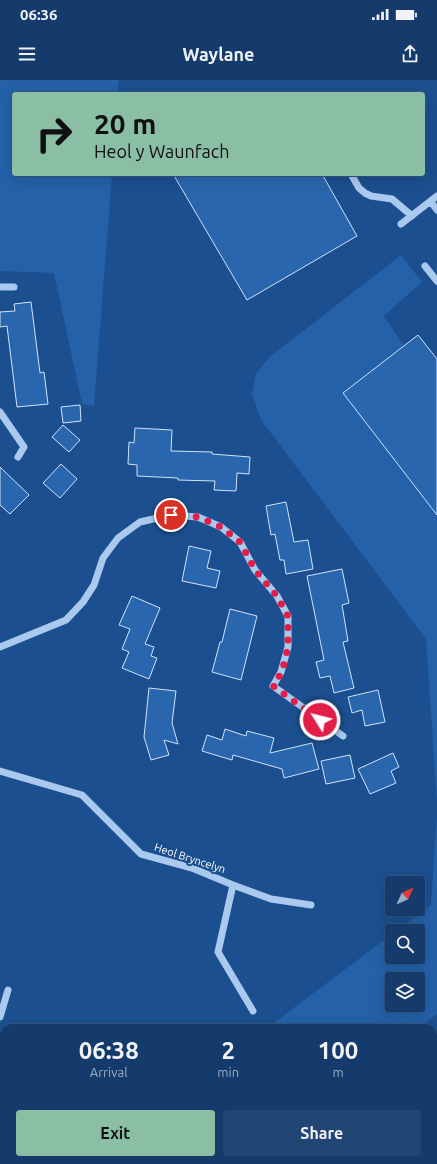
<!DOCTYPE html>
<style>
body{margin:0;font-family:Ubuntu,sans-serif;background:#214673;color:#f1f3f6;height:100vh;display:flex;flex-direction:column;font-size:15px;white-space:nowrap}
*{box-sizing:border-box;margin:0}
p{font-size:13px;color:#9dadc1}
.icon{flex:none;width:22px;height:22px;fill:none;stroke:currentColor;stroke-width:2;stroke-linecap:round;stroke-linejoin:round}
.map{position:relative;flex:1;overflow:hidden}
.panel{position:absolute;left:0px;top:944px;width:437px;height:140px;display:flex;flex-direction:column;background:#143b6b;border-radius:12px 12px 0 0;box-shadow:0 4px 16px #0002,0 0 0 1px #33557e}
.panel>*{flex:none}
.top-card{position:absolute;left:12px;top:12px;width:413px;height:84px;border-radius:4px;box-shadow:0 4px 16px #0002,0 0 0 1px #33557e;background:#8abfa5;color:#111;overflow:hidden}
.needle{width:26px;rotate:45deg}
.fabs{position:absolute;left:385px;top:796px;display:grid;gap:8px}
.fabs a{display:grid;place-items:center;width:40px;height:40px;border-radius:4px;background:#143b6b;box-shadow:0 4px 16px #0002,0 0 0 1px #33557e;font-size:20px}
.pin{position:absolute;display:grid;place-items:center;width:34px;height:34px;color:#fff;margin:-17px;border:2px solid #fff;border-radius:50%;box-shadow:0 1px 4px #0007}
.me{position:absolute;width:44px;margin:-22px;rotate:306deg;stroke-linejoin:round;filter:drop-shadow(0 0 3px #0008)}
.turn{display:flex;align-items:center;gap:14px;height:84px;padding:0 16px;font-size:18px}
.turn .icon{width:52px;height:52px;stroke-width:2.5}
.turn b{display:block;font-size:28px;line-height:34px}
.eta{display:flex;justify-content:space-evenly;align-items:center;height:68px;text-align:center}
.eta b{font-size:24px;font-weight:700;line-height:28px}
.cta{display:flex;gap:8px;margin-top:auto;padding:8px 16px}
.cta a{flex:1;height:46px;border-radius:4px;background:#8abfa5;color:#111;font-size:16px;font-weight:700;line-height:46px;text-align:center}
.cta a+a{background:#214673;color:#f1f3f6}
.status{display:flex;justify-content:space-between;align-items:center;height:28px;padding:0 20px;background:#143b6b;direction:ltr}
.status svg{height:11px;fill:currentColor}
header{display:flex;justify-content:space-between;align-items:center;height:52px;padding:0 16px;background:#143b6b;font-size:18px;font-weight:700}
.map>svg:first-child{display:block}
.green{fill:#2461a8;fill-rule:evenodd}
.building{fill:#2a66ad;stroke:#cfe3fa}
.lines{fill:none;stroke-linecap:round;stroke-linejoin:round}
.minor{stroke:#a9c9ee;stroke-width:7}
.route{stroke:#e11d48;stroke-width:7;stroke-dasharray:0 12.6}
.labels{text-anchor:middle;stroke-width:4;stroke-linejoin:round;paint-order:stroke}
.street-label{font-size:11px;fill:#fff;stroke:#1b4f8f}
</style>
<div class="status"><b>06:36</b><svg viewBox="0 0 49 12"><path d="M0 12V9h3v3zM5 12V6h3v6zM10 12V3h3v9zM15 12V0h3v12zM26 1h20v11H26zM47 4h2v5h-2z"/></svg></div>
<header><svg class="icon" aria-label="menu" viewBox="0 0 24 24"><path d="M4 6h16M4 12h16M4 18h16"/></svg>Waylane<svg class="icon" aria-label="share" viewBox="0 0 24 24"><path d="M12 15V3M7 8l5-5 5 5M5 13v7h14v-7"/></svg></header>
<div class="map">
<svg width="437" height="1084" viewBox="0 0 437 1084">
<rect width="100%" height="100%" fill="#1b4f8f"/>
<!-- green -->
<path class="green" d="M 0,0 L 119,0 L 117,14 L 14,14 L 14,94 L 112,94 L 94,326 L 82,324 L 54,193 L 0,191 Z
M 401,175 L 422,202 L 384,236 L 404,266 L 343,313 L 437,435 L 437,722 L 426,559 L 261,340 L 252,314 L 256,293 L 271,276 Z
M 437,735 L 437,934 L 420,948 L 267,948 L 392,854 L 392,877 L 418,877 L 418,851 L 396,851 L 431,825 ZM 392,899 L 418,899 L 418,925 L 392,925 Z
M 88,1080 L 250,1080 L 245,1084 L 82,1084 Z"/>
<!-- building -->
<path class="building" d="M 173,94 L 322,94 L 357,156 L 247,220 Z
M 31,222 L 40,293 L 44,292 L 48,324 L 17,327 L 7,246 L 0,247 L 0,232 L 15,231 L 14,224 Z
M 418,255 L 437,279 L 437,435 L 343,313 Z
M 80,325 L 81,341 L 63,343 L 61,327 Z
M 63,345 L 80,360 L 69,372 L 52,357 Z
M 135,348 L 172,350 L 171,371 L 212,372 L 212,374 L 250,377 L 249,394 L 237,393 L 236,411 L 214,410 L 215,401 L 178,400 L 178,398 L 137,396 L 137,385 L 128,384 L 129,362 L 134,363 Z
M 61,384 L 77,399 L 60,418 L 43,403 Z
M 0,387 L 29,415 L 10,434 L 0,425 Z
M 286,422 L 294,462 L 308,460 L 313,489 L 286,494 L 284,480 L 280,480 L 275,454 L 271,455 L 266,426 Z
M 189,466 L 211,471 L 207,488 L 220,491 L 216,508 L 182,501 Z
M 342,489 L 349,523 L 342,525 L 348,561 L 343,562 L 354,608 L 334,613 L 330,596 L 320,598 L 316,582 L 324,580 L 307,496 Z
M 132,516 L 160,528 L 145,564 L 154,567 L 151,576 L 157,578 L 149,599 L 122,588 L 129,572 L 122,569 L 130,549 L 119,545 Z
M 230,529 L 257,536 L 241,600 L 212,592 L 220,562 L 222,562 Z
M 149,608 L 176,611 L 172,643 L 178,664 L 164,660 L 169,675 L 151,680 L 144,657 Z
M 378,610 L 385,642 L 365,646 L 362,630 L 352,633 L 348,617 Z
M 225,649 L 246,656 L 247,651 L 274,658 L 270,673 L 312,663 L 319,689 L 284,698 L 282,689 L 233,675 L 232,680 L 202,671 L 207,655 L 222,660 Z
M 393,673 L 399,687 L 391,691 L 396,703 L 370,714 L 358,689 Z
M 350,675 L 355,698 L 326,704 L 321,681 Z"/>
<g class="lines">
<!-- minor -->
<path class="minor" d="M 351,94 L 359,108 L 365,113 L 371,116 L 392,119 L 412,136
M 431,122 L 437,130
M 401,144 L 437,116
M 425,186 L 437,201
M 0,207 L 14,207
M 0,332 L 24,367 L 18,377
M 0,567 L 66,540 L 83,522 L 94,505 L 103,478 L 118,458 L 140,442 L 171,435 L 198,437 L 221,447 L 240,462 L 255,490 L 277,516 L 288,536 L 288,567 L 281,592 L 273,606 L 343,656
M 0,691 L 82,715 L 141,774 L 192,788 L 233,805 L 218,872 L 253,931
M 233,805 L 271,819 L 311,825
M 0,937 L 8,910"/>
</g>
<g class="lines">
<!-- route -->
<path class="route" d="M 171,435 L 198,437 L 221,447 L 240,462 L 255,490 L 277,516 L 288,536 L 288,567 L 282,592 L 273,606 L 320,640"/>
</g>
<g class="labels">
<!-- street labels -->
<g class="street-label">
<text transform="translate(190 778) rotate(18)" y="4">Heol Bryncelyn</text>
</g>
</g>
</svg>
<div class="fabs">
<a><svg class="needle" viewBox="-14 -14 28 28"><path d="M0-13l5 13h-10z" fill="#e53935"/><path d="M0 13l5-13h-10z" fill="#9dadc1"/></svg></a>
<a><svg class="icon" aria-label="search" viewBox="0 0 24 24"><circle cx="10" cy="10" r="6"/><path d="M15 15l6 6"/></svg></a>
<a><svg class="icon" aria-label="layers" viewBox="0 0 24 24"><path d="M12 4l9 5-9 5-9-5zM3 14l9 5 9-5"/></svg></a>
</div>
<div class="pin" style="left:171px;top:435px;background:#d93025"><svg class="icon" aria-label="arrive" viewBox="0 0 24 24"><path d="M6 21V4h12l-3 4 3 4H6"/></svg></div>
<svg class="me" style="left:320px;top:640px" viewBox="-20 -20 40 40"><circle r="17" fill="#e11d48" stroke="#fff" stroke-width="3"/><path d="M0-11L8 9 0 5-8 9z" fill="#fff"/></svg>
<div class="top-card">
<div class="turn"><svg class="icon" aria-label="right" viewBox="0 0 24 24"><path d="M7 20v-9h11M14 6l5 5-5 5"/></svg><div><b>20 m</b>Heol y Waunfach</div></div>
</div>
<section class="panel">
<div class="eta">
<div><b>06:38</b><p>Arrival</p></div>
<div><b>2</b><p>min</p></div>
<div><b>100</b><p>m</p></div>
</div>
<div class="cta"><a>Exit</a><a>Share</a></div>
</section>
</div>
